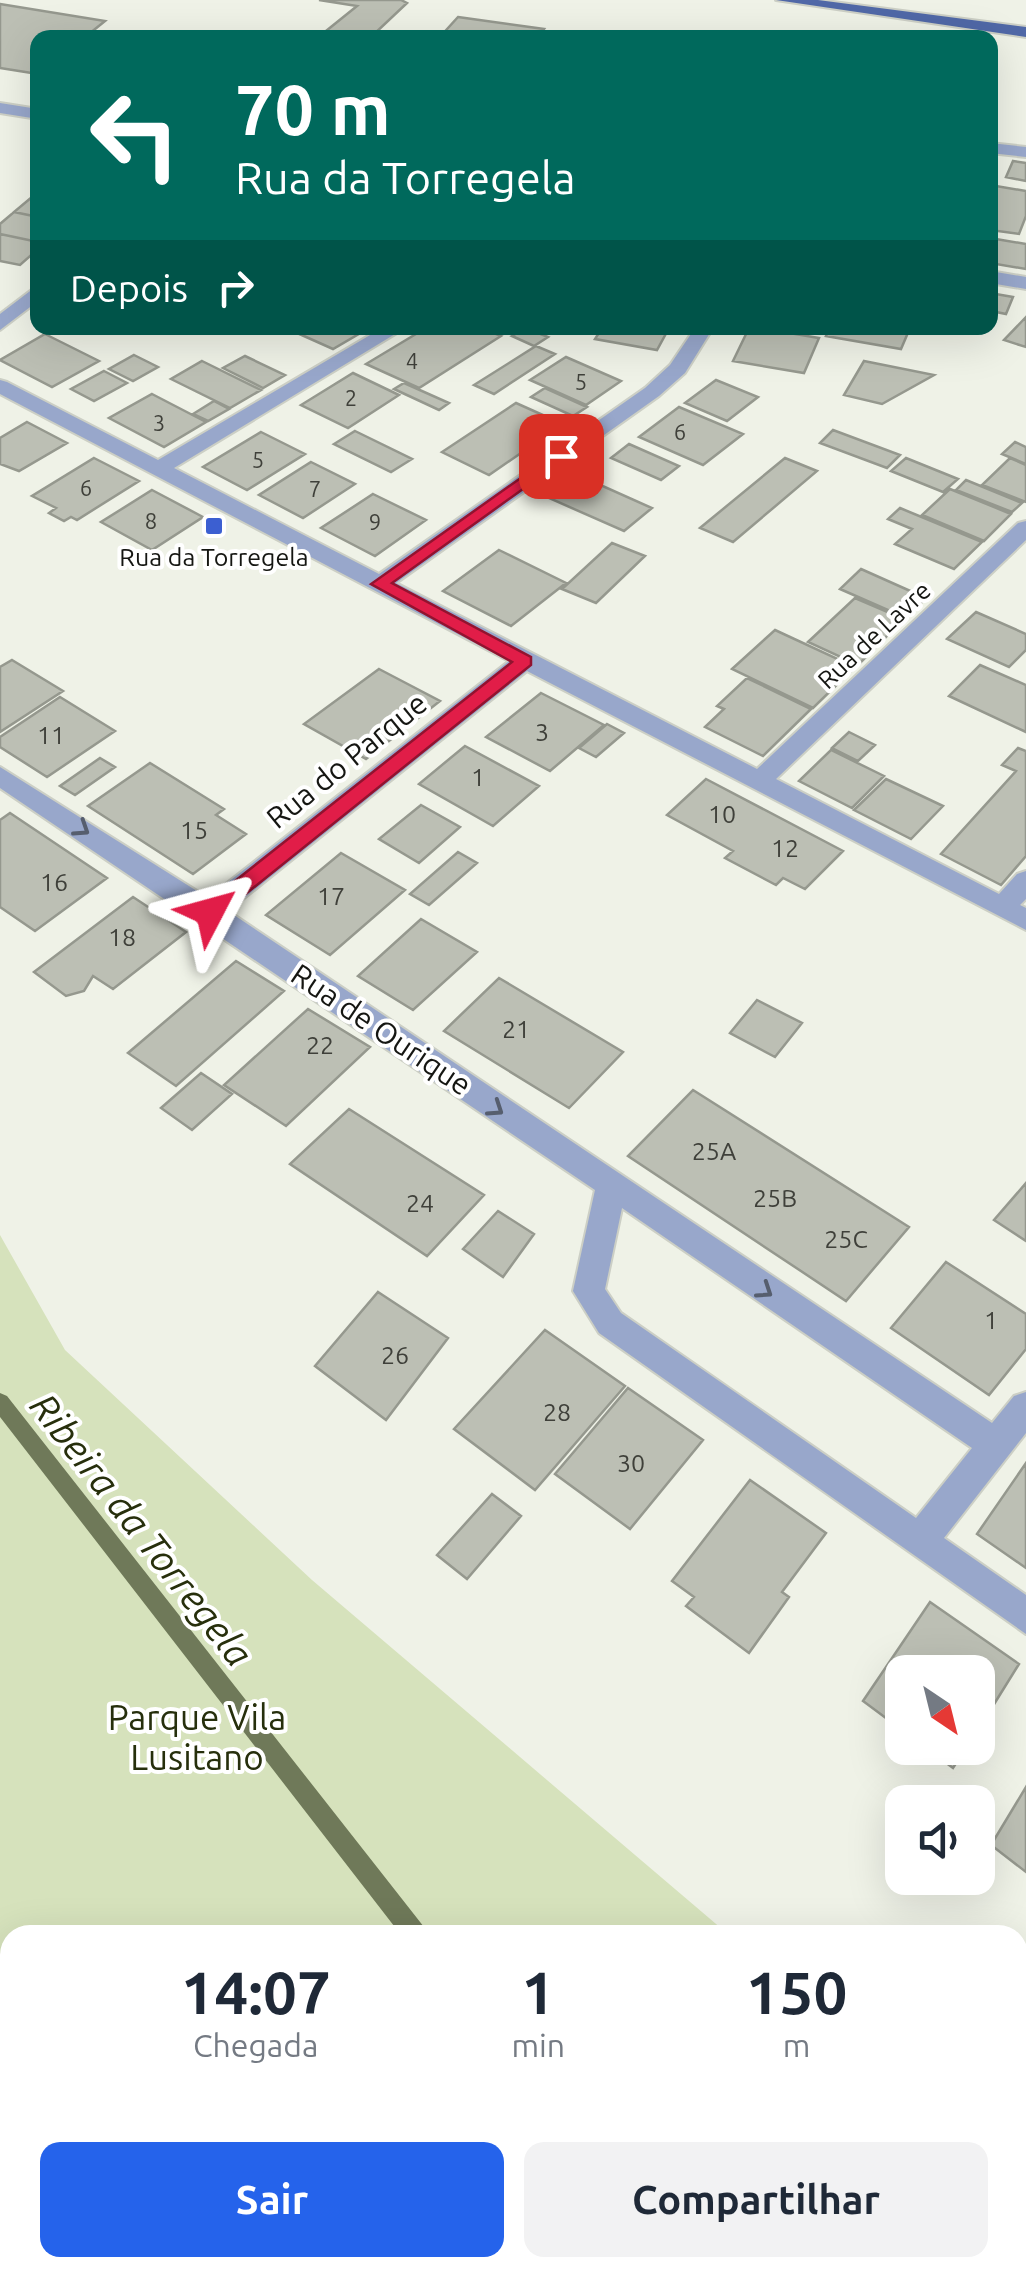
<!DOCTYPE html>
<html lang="pt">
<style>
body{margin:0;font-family:Ubuntu,sans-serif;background:#f2f2f3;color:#1f2937;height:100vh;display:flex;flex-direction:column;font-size:38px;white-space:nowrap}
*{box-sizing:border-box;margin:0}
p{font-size:32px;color:#747a83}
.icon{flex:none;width:55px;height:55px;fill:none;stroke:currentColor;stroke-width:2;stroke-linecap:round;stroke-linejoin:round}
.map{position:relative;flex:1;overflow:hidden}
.panel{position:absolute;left:0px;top:1925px;width:1028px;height:352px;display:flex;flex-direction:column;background:#fff;border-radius:30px 30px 0 0;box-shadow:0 10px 40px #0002}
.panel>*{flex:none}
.top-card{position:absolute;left:30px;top:30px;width:968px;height:305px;border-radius:20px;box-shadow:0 10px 40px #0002;background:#00695c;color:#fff;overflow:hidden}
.needle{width:65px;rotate:145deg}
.tools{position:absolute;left:885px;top:1655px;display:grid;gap:20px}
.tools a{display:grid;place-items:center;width:110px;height:110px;border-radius:20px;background:#fff;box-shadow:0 10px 40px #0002;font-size:50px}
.pin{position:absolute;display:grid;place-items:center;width:85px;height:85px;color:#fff;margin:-42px;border-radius:20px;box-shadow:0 5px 15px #0006}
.me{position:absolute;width:110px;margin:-55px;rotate:51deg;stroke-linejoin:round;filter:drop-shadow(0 0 8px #0008)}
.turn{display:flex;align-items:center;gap:35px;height:210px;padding:0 40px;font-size:45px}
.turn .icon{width:130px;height:130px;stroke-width:2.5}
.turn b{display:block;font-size:70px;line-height:85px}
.then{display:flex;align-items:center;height:95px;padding:0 40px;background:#0003;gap:20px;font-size:38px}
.eta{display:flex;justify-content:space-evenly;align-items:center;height:170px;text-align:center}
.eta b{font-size:60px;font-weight:700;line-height:70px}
.primary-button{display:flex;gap:20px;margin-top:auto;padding:20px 40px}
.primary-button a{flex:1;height:115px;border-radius:20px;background:#2563eb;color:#fff;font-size:40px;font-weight:700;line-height:115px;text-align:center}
.primary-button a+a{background:#f2f2f3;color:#1f2937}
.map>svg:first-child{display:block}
.green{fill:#d6e2bc}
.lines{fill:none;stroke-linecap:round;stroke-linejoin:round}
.stream{fill:#6f7959;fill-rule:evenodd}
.building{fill:#bcbfb4;stroke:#95988e;stroke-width:2.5}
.street-casing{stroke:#cccfc5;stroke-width:4}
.primary-casing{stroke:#cccfc5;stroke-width:4}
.street{fill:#98a7cb;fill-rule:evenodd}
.primary{fill:#5068a7;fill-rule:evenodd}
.oneway{stroke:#565e6e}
.route{fill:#e11d48;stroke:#92132f;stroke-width:2.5}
.poi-dot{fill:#3c5fd1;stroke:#fff;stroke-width:4}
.labels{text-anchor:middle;stroke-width:8;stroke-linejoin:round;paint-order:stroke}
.far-number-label{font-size:22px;fill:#3f403a}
.far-poi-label{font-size:25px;fill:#151612;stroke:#fff}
.far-street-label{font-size:25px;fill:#151612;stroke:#fff}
.number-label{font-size:25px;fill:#3f403a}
.street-label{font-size:30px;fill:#151612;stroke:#fff}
.near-park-label{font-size:35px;fill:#262f0c;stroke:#fff}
.near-water-label{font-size:38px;font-style:italic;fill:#272f0c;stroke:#fff}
</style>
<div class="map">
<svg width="1026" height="2276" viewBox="0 0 1026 2276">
<rect width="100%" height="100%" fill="#eff2e7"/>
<!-- green -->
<path class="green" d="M 0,1235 L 65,1350 L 312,1580 L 729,1935 L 10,1935 L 10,2268 L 1018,2268 L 1018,2180 L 1026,2188 L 1026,2276 L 0,2276 Z"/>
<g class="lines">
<!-- stream -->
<path class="stream" d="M 0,1393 L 7,1396 L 424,1927 L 428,1935 L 401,1935 L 0,1417 Z
M 663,2268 L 692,2268 L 695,2276 L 666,2276 Z"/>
</g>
<!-- building -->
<path class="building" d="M 319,0 L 401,0 L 407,3 L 370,38 L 326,31 L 357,6 Z
M 0,4 L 105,21 L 84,38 L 38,38 L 38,74 L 0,68 Z
M 458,17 L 544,29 L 537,38 L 439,38 Z
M 1013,161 L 1026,163 L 1026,181 L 1006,177 Z
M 990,185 L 1026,191 L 1026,216 L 1019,234 L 990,230 Z
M 38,192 L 38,217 L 14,212 Z
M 14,212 L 38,217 L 38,242 L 0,234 L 0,224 Z
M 0,234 L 38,242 L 38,249 L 20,265 L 0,261 Z
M 990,238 L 1026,244 L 1026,269 L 990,263 Z
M 990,293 L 1013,297 L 1006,314 L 996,312 L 990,326 Z
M 1026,317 L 1026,347 L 1004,340 Z
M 286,328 L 369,328 L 333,349 Z
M 426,328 L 482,328 L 501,336 L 419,388 L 366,364 Z
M 526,328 L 548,337 L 534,346 L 512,336 Z
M 602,328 L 669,328 L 657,350 L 595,339 Z
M 749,328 L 759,328 L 819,338 L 804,373 L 733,361 Z
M 830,328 L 910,328 L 901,349 L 826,336 Z
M 45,334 L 99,361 L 52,387 L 0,360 Z
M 536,346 L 555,354 L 494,394 L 474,385 Z
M 134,355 L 158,367 L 133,381 L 109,369 Z
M 245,356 L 285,375 L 263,388 L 223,368 Z
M 566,357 L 621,381 L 586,405 L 530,380 Z
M 202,361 L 261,390 L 230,408 L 171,379 Z
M 864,361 L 934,375 L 882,404 L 844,395 Z
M 104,371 L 127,383 L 94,401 L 71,389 Z
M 353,373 L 399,395 L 348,428 L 301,405 Z
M 716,380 L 758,397 L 727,421 L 685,403 Z
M 404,383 L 449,403 L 439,410 L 394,389 Z
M 545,388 L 587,407 L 573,416 L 531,397 Z
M 152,394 L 206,422 L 164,447 L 109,418 Z
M 214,401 L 229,409 L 208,421 L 193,414 Z
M 516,403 L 563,424 L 489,475 L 442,452 Z
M 679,407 L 743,434 L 703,465 L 639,437 Z
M 27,422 L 67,443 L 19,471 L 0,464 L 0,438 Z
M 833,430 L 900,455 L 887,468 L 820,443 Z
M 355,431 L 412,459 L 391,472 L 334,444 Z
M 261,432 L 305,454 L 247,490 L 203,467 Z
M 1015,442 L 1026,447 L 1026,464 L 1002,454 Z
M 629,444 L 679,466 L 661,480 L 611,458 Z
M 94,458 L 139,481 L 77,520 L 71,517 L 64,521 L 49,513 L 56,508 L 32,496 Z
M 785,458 L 817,471 L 733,542 L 700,528 Z
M 906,458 L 958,479 L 943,492 L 891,471 Z
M 1010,458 L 1026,465 L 1026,502 L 982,485 Z
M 311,462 L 355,484 L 303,518 L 259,495 Z
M 578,475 L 652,508 L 624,531 L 549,498 Z
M 966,480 L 1022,503 L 1012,512 L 956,490 Z
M 950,489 L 1011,514 L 984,541 L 922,515 Z
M 152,490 L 203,517 L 152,550 L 101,522 Z
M 373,494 L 426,520 L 375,556 L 321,528 Z
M 900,508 L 982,542 L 954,569 L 895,544 L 912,529 L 888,519 Z
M 612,543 L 645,556 L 596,603 L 562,589 Z
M 499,550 L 566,583 L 511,626 L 443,591 Z
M 861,569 L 926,598 L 906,618 L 840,589 Z
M 855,598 L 904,619 L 858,665 L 808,642 Z
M 976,612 L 1026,634 L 1026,650 L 1009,667 L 947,639 Z
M 775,630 L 855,667 L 813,708 L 732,669 Z
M 12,660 L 63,691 L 0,732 L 0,667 Z
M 980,665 L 1026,685 L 1026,732 L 949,696 Z
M 379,669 L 440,701 L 366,759 L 304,724 Z
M 747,678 L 811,709 L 763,756 L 705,727 L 724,709 L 717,706 Z
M 541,693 L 604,725 L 550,771 L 486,737 Z
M 60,697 L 115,731 L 47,777 L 0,747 L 0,737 Z
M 607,724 L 624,733 L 596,757 L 579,748 Z
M 849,732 L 875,745 L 858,761 L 832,748 Z
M 465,746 L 539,786 L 493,826 L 419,784 Z
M 1018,748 L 1026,751 L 1026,856 L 1001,885 L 941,854 L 1016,771 L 1002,765 Z
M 831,750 L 884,776 L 852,808 L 799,781 Z
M 100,758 L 115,767 L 75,795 L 60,786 Z
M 150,763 L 224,809 L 216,815 L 246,834 L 193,874 L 88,806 Z
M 706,779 L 843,851 L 805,889 L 783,878 L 776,885 L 725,858 L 733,851 L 667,815 Z
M 886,779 L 943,806 L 911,839 L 854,810 Z
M 421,805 L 460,827 L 419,863 L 379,839 Z
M 10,813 L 107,878 L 35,931 L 0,907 L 0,820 Z
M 458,852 L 477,863 L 429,905 L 410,894 Z
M 341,853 L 405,890 L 330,955 L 266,915 Z
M 133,897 L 186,932 L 113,989 L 93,976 L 84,991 L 66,996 L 34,972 Z
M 421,919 L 477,952 L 413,1010 L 358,976 Z
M 236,961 L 284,991 L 176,1086 L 128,1053 Z
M 499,978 L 623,1052 L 569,1108 L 444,1031 Z
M 757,1000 L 802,1023 L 775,1057 L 730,1033 Z
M 308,1009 L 370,1047 L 286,1126 L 224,1085 Z
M 201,1073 L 232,1094 L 192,1130 L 161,1108 Z
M 693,1090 L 909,1227 L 846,1301 L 628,1156 Z
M 349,1109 L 484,1195 L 427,1256 L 290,1164 Z
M 1026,1183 L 1026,1241 L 994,1220 Z
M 498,1211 L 534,1234 L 503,1277 L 463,1249 Z
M 946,1262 L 1026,1314 L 1026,1349 L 989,1395 L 891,1328 Z
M 378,1292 L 448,1338 L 386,1420 L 315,1366 Z
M 545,1330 L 625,1386 L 535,1490 L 454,1429 Z
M 628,1388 L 703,1440 L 630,1529 L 555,1474 Z
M 1026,1463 L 1026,1568 L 977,1534 Z
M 750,1480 L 826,1533 L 782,1592 L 789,1597 L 749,1653 L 686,1606 L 694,1597 L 672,1581 Z
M 492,1494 L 521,1516 L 467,1579 L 437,1555 Z
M 930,1602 L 1019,1664 L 978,1730 L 978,1672 L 902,1672 L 902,1730 L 863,1701 Z
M 926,1748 L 966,1748 L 953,1768 Z
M 1026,1787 L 1026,1872 L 991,1845 Z"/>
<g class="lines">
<!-- street casing -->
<g class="street-casing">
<path id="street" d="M 0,103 L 38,109 L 38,119 L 0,113 Z
M 990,143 L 1026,147 L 1026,157 L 990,153 Z
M 990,271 L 1026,277 L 1026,289 L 990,283 Z
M 38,285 L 38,301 L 0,330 L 0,314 Z
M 382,328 L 405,328 L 174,468 L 379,574 L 645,388 L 670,365 L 695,328 L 713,328 L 685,373 L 659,396 L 396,583 L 757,769 L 1018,523 L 1026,521 L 1026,540 L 776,779 L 999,894 L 1017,874 L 1026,871 L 1026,899 L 1020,905 L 1026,908 L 1026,930 L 527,671 L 228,911 L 992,1423 L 1014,1396 L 1026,1392 L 1026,1433 L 944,1538 L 1026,1595 L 1026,1634 L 599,1333 L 573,1291 L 595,1190 L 0,788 L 0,767 L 208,898 L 509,661 L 0,394 L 0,380 L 7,382 L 158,460 ZM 622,1208 L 972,1448 L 916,1518 L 621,1313 L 605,1289 Z"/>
</g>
<!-- primary casing -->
<g class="primary-casing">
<path id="primary" d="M 776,0 L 818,0 L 1026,27 L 1026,37 Z"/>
</g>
<!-- street -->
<use href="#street" class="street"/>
<!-- primary -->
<use href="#primary" class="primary"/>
</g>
<!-- one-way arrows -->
<defs><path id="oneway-chevron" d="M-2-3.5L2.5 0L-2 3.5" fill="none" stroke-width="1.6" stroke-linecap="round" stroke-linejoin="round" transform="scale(2.5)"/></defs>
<g class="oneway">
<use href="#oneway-chevron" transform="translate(82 829) rotate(33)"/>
<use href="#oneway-chevron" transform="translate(496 1109) rotate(34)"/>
<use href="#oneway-chevron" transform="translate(765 1291) rotate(34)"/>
</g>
<!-- route -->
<path class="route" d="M 556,453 L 569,456 L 392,583 L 531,657 L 531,665 L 217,917 L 202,917 L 202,907 L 512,662 L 371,584 Z"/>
<!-- markers -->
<rect class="poi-dot" x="204" y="516" width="20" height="20" rx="5"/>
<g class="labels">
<!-- far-number labels -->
<g class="far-number-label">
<text x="412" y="369">4</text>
<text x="581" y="390">5</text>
<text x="351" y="406">2</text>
<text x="159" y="431">3</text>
<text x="680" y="440">6</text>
<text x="258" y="468">5</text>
<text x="86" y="496">6</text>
<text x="315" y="497">7</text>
<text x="151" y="529">8</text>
<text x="375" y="530">9</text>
</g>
<!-- far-poi labels -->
<g class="far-poi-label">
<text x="214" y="566">Rua da Torregela</text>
</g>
<!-- far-street labels -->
<g class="far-street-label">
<text transform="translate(874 635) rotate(-43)" y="9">Rua de Lavre</text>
</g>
<!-- number labels -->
<g class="number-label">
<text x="542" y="741">3</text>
<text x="51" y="744">11</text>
<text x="478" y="786">1</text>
<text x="722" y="823">10</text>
<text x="194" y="839">15</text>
<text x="785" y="857">12</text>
<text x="54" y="891">16</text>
<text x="331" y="905">17</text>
<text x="122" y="946">18</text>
<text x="516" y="1038">21</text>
<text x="320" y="1054">22</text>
<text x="714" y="1160">25A</text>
<text x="775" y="1207">25B</text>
<text x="420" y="1212">24</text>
<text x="846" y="1248">25C</text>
<text x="991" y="1329">1</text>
<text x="395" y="1364">26</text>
<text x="557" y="1421">28</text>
<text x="631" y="1472">30</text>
</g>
<!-- street labels -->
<g class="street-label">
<text transform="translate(347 761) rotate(-39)" y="10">Rua do Parque</text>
<text transform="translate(381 1030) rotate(34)" y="10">Rua de Ourique</text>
</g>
<!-- near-park labels -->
<g class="near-park-label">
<text x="197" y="1730">Parque Vila<tspan x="197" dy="40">Lusitano</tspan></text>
</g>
<!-- near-water labels -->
<g class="near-water-label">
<text transform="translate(141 1530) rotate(52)" y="13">Ribeira da Torregela</text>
</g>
</g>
</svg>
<div class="tools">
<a><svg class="needle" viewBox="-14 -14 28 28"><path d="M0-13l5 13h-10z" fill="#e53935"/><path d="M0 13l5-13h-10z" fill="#747a83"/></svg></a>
<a><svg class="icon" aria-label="sound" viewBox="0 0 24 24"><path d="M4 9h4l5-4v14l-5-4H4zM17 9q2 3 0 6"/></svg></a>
</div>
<div class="pin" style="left:561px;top:456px;background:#d93025"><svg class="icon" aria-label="arrive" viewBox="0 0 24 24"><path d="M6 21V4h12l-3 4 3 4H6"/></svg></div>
<svg class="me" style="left:210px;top:912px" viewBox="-20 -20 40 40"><path d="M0-17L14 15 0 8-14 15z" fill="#e11d48" stroke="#fff" stroke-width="4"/></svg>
<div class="top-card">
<div class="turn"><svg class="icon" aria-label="left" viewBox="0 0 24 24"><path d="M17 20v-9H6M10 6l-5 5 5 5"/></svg><div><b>70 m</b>Rua da Torregela</div></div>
<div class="then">Depois<svg class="icon" aria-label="right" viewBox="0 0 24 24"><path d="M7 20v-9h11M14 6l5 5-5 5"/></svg></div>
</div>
<section class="panel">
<div class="eta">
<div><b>14:07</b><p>Chegada</p></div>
<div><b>1</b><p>min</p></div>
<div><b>150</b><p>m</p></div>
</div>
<div class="primary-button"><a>Sair</a><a>Compartilhar</a></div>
</section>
</div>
